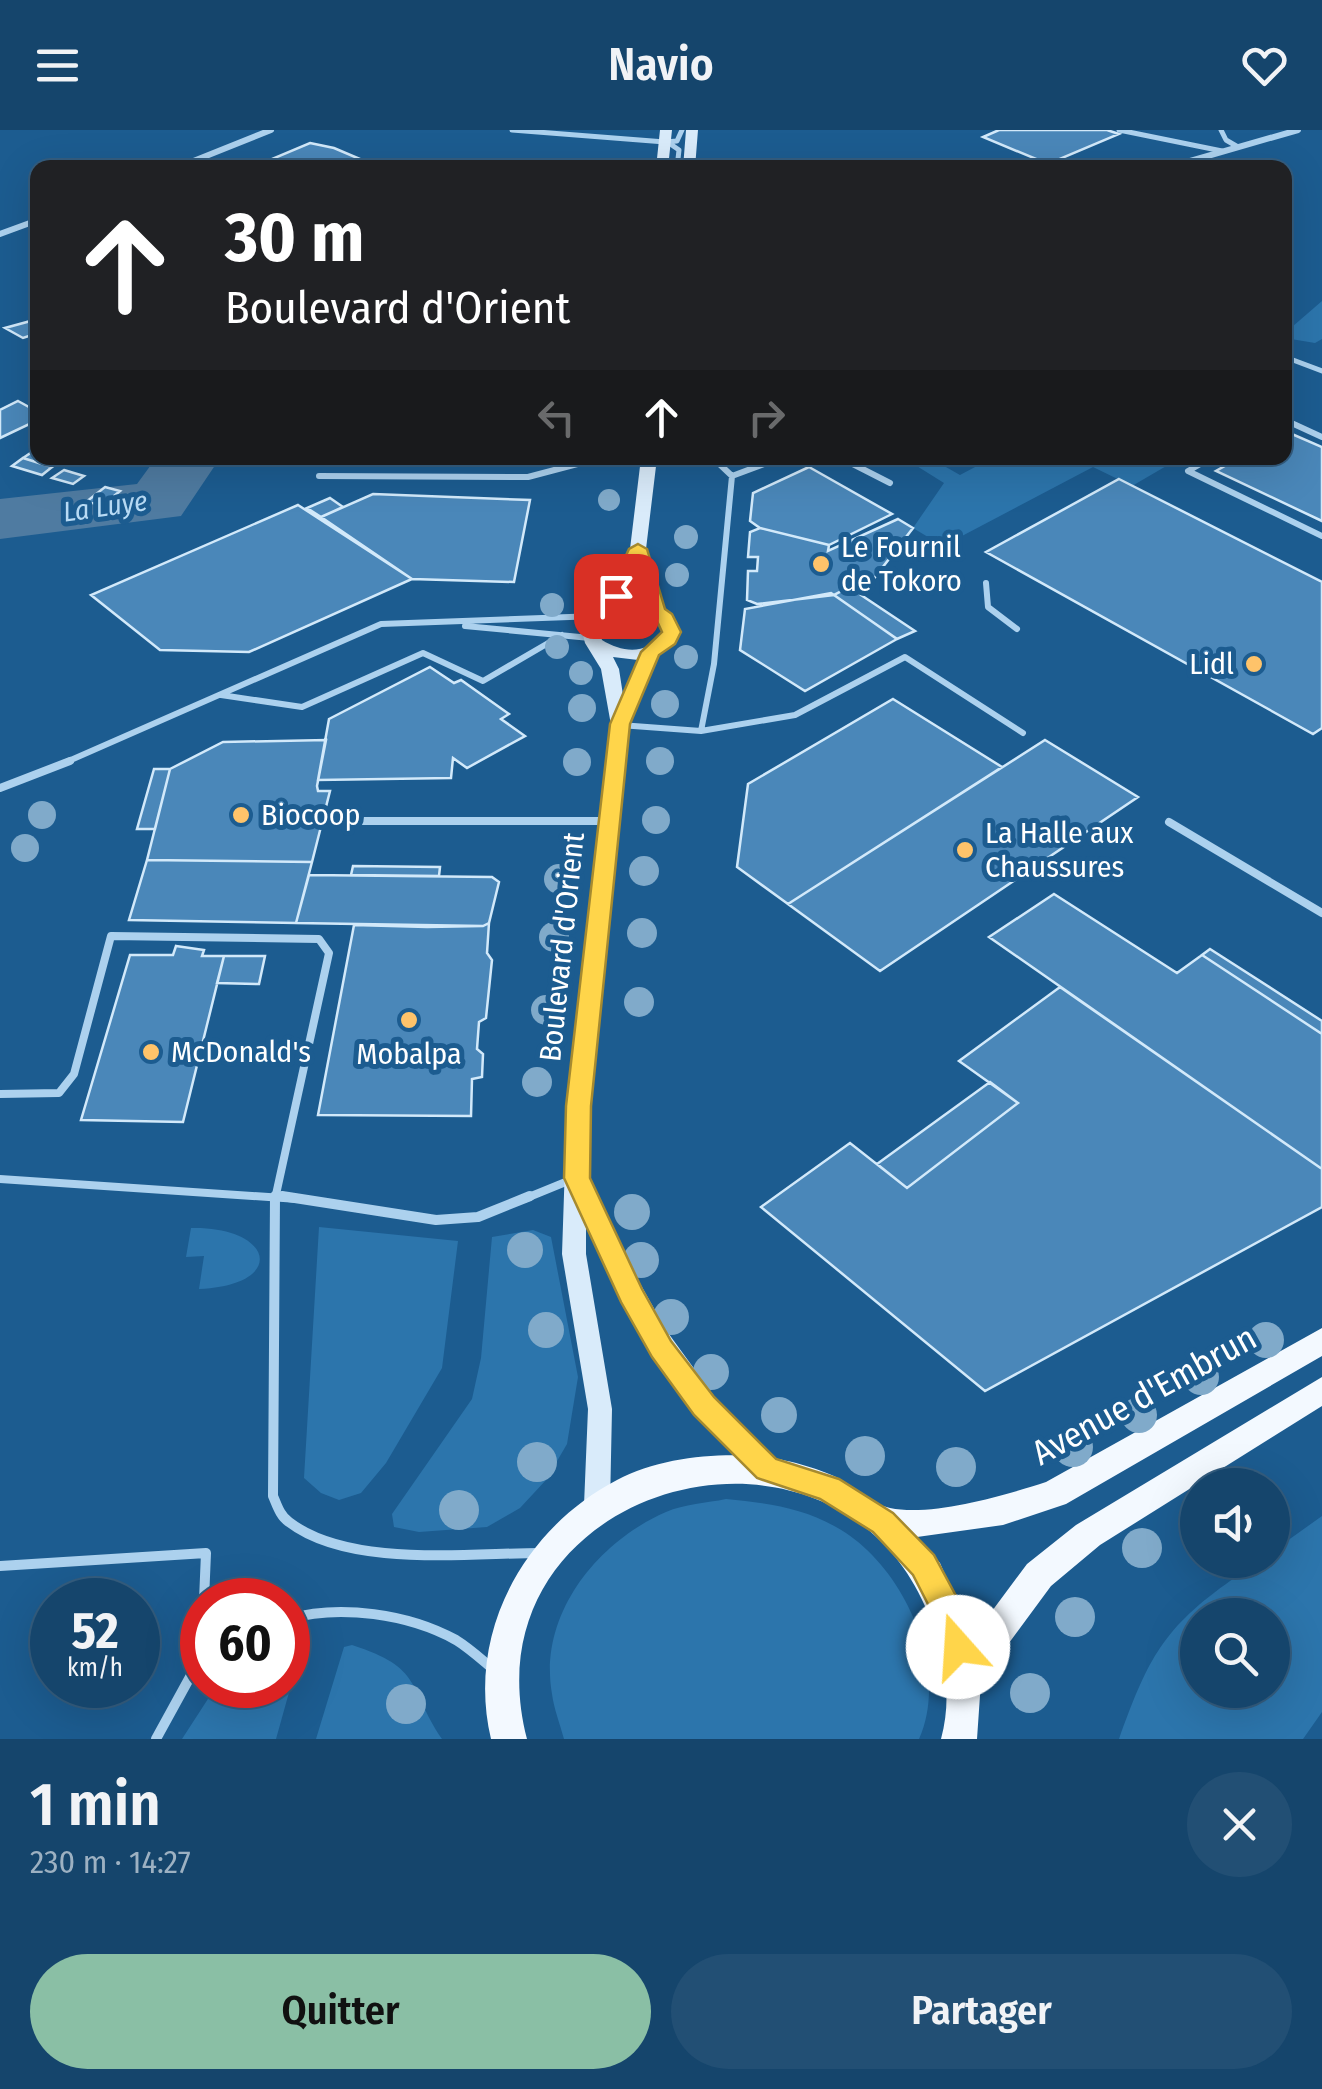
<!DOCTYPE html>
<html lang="fr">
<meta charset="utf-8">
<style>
body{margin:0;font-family:"Fira Sans Condensed",sans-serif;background:#224f74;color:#f1f3f6;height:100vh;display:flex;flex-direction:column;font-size:38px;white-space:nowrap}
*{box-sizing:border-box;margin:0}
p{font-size:32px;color:#9db1c2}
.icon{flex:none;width:55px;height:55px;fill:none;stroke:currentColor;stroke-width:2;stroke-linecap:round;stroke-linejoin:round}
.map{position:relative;height:1609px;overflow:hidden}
.drawer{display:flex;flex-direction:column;background:#15456c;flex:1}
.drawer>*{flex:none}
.hud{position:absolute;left:30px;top:30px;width:1262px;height:305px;border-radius:20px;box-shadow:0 10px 40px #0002,0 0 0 2px #345d7f;background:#202124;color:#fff;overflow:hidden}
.tools{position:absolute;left:1180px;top:1338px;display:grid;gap:20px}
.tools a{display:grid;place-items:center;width:110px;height:110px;border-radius:50%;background:#15456c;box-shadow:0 10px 40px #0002,0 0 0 2px #345d7f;font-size:50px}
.speed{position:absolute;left:30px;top:1448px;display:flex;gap:20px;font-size:50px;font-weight:700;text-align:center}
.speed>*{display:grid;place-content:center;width:130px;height:130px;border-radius:50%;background:#15456c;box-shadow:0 10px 40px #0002,0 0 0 2px #345d7f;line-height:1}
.speed small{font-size:25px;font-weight:400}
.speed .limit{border:15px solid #d22;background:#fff;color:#111}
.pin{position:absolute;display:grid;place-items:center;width:85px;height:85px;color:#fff;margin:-42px;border-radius:20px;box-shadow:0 5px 15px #0006}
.me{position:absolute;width:110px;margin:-55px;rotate:341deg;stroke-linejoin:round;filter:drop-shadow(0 0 8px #0008)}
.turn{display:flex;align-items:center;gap:35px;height:210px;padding:0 30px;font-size:45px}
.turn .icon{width:130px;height:130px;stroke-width:2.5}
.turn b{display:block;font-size:70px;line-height:85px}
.lanes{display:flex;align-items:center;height:95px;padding:0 30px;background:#0003;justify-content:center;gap:50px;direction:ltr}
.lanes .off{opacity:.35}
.round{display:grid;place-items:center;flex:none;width:105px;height:105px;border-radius:52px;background:#224f74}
.headline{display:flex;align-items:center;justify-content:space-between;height:170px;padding:0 30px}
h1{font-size:60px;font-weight:600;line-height:75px}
.cta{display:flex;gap:20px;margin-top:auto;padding:20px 30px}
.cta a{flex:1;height:115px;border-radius:60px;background:#8abfa5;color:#111;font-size:40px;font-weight:600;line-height:115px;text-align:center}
.cta a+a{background:#224f74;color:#f1f3f6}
header{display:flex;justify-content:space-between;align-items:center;height:130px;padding:0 30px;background:#15456c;font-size:45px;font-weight:600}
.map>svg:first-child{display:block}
.green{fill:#2c75ac;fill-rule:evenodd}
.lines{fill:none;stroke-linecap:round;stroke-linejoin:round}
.river{fill:#4f7ba1;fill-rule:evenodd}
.building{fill:#4a87b9;stroke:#d2e9fa;stroke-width:2.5}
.lane-far3{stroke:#acd1ee;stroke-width:5}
.lane-far2{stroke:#acd1ee;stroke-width:6}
.lane-far1{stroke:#acd1ee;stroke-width:8}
.lane{stroke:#acd1ee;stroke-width:10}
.street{stroke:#acd1ee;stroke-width:6}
.secondary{fill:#d9ebfa;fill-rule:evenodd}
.primary{fill:#f3f9ff;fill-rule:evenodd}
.tree{fill:#80aaca}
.route{fill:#ffd54a;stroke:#a68a30;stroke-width:2.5}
.poi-dot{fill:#fec36a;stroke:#1c5c90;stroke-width:4}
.labels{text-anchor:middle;stroke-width:10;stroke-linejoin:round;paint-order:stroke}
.far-water-label{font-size:28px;font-style:italic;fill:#b8dbf5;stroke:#1c5c90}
.poi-label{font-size:30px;fill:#fff;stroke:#1c5c90;text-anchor:start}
.street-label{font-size:30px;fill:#fff;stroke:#1c5c90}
.near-street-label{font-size:35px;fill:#fff;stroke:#1c5c90}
</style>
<header><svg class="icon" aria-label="menu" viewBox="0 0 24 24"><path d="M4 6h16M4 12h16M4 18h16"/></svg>Navio<svg class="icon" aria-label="heart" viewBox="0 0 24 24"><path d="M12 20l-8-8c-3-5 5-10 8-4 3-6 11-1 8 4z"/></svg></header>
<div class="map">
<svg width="1322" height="1609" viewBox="0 0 1322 1609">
<rect width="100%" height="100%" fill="#1c5c90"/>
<!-- green -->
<path class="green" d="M 1322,171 L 1322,209 L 1315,213 L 1291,209 L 1285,214 L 1285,203 Z
M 904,328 L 930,328 L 960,345 L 992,328 L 1180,328 L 1132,356 L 1093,337 L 943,416 L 913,398 L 944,353 Z
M 319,1097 L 458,1111 L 442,1238 L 386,1333 L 361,1363 L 339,1370 L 321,1363 L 304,1348 Z
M 191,1098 C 273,1096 289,1155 199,1159 L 204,1126 L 186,1127 Z
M 533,1100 L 551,1107 L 578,1247 L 567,1314 L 546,1350 L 520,1378 L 487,1397 L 419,1402 L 394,1397 L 392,1384 L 472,1269 L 481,1228 L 492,1107 Z
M 726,1369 C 765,1373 801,1377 836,1397 C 902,1433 951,1537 919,1609 L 564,1609 C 560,1594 554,1579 552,1564 C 538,1485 597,1412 666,1382 C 684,1374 707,1373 726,1369 Z
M 1322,1386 L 1322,1582 L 1303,1609 L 1119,1609 C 1146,1535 1160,1501 1226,1454 C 1241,1444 1254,1430 1272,1430 L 1273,1421 ZM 1198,1485 L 1272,1485 L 1272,1560 L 1198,1560 Z
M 352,1515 C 424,1538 407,1557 442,1609 L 316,1609 L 344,1517 Z
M 302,1516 L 276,1609 L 182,1609 L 217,1555 L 288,1555 L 288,1518 Z"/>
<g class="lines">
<!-- river -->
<path class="river" d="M 156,328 L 220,328 L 181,386 L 0,409 L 0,369 L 137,354 Z"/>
</g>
<!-- building -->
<path class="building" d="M 999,0 L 1107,0 L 1119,4 L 1048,34 L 983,7 Z
M 310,13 L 334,18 L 381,38 L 251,38 Z
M 931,31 L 938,34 L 962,31 L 977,38 L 922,35 Z
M 38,189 L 38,203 L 23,208 L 5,198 Z
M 18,271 L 38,282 L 38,290 L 0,308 L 0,280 Z
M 1285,301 L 1322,317 L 1322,391 L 1216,341 L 1239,328 L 1285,328 Z
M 35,320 L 38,328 L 64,328 L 52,337 L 23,328 Z
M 23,328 L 52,337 L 42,345 L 12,336 Z
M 809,337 L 892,384 L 829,415 L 760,398 L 750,391 L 753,363 Z
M 64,340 L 84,346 L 73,354 L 52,348 Z
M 1119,349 L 1322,452 L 1322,598 L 1313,604 L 986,422 Z
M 105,357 L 120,361 L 103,375 L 86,372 Z
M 373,364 L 530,370 L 514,452 L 412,449 L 321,387 Z
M 330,368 L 343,377 L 321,387 L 307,378 Z
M 298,375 L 412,449 L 249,522 L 160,520 L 91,465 Z
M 898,389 L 913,398 L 865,460 L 851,456 L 834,465 L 757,474 L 747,470 L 748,441 L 757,441 L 758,427 L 748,427 L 750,402 L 760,398 L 829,415 L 828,421 Z
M 851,456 L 865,460 L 861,465 L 915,501 L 897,509 L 834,465 Z
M 831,463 L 897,509 L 805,561 L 740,520 L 745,479 Z
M 430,537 L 454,553 L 461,550 L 509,584 L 501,589 L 525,606 L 467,638 L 453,628 L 451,648 L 318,650 L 329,589 Z
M 893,569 L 1002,637 L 788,774 L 737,737 L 748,654 Z
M 326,610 L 317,656 L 318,661 L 330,661 L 312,732 L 147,730 L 170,639 L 223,612 Z
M 1045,610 L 1138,667 L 880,841 L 788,774 Z
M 154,639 L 170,639 L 155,699 L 137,699 Z
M 147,730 L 312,732 L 296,793 L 129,790 Z
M 353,736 L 440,737 L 439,746 L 351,745 Z
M 309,745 L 492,747 L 499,752 L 489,793 L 483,796 L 296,793 Z
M 1054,764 L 1177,843 L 1202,825 L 1322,904 L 1322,1039 L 989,807 Z
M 489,793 L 487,823 L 492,830 L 486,888 L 479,892 L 477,919 L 483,924 L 482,947 L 472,949 L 471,986 L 318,985 L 354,795 L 427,797 L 483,796 Z
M 176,816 L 204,820 L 202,826 L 224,826 L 183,992 L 81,990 L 130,825 L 173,825 Z
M 1210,819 L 1322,891 L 1322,904 L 1202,825 Z
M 224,826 L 265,826 L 259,854 L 217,853 Z
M 1060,857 L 1322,1039 L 1322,1077 L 985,1261 L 761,1077 L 850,1013 L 907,1058 L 1018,973 L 959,931 Z
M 990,952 L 1018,973 L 907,1058 L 877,1034 Z"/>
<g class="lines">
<!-- lane-far3 -->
<path class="lane-far3" d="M 512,0 L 665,12 L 677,11 L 682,0
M 1119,0 L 1222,21
M 1221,0 L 1226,10 L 1238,17
M 669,13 L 679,20 L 677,38
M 1285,227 L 1322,241"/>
<!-- lane-far2 -->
<path class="lane-far2" d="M 1285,290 L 1322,307
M 841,328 L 890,353
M 1211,328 L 1188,341 L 1322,406
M 319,346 L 528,347 L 600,328
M 732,346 L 780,328
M 986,453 L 988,477 L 1017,499
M 465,496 L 590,508
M 221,565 L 302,577 L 423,523 L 483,551 L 562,505
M 620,595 L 701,601 L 714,534 L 732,346 L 713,328
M 701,601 L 795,585 L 905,527 L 1023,603
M 64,633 L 381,494 L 597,486"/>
<!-- lane-far1 -->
<path class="lane-far1" d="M 0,658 L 70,631
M 354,691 L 608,691
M 1169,692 L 1322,783
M 0,964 L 59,963 L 74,944 L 111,806 L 319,809 L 329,823 L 275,1069
M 0,1049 L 298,1069
M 524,1069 L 573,1049"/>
<!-- lane -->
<path class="lane" d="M 275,1066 L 273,1366 C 277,1375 280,1386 289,1392 C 349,1438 468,1423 540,1423
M 282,1066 L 436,1090 L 478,1087 L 530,1066
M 0,1436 L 206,1423 L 204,1470
M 288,1489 C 340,1474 409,1484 456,1510 C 469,1518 481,1529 493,1539
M 156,1609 L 201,1527 L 202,1492"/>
<!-- street -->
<path class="street" d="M 176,38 L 271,0
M 1166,38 L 1298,0
M 0,104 L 38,90"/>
<!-- secondary -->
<path class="secondary" d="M 660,0 L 672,0 L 668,38 L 656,38 Z
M 686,0 L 698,0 L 695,38 L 683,38 Z
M 641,328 L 657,328 L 646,419 L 665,482 L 673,488 L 679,503 L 671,516 L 657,525 L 629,594 L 589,975 L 587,1048 L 628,1132 L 666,1200 L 714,1266 L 776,1331 L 780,1339 L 776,1347 L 767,1350 L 758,1347 C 682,1270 632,1192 586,1094 L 586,1124 L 612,1279 L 610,1375 L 606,1383 L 597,1387 L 588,1383 L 584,1375 L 588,1279 L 562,1124 L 567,975 L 611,595 L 601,539 L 585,513 L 581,497 L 597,478 L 603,477 L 630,419 ZM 636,440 L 647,475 L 634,471 L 621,473 ZM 633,481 L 658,491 L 663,503 C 647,525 623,523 602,510 L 598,498 L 609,486 ZM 613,527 L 638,530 L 623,565 L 619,539 Z"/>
<!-- primary -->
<path class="primary" d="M 1322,1198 L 1322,1226 L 1066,1374 L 1003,1395 L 917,1407 L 940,1433 L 972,1508 L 1027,1434 L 1076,1395 L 1322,1247 L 1322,1276 L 1100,1415 L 1051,1456 L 981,1551 L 977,1609 L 941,1609 C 953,1565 944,1524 928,1483 C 834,1251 461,1355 527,1609 L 491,1609 C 466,1504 523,1399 617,1350 C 658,1328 712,1323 757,1326 C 781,1328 816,1337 838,1348 C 854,1356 872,1374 890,1378 C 932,1387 1006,1365 1046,1352 Z"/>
</g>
<!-- trees -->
<g class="tree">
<circle cx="609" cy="370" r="11"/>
<circle cx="686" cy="407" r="12"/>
<circle cx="602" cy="443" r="12"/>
<circle cx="677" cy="445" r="12"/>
<circle cx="552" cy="475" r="12"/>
<circle cx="557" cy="517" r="12"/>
<circle cx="686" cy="527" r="12"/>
<circle cx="581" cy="543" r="12"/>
<circle cx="665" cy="574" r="14"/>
<circle cx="582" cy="578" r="14"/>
<circle cx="660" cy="631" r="14"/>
<circle cx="577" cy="632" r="14"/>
<circle cx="42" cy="685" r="14"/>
<circle cx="656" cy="690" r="14"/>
<circle cx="25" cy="718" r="14"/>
<circle cx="644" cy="741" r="15"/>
<circle cx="559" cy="749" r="15"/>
<circle cx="642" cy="803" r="15"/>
<circle cx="554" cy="807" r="15"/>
<circle cx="639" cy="872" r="15"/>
<circle cx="546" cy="880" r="15"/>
<circle cx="537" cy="952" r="15"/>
<circle cx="632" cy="1082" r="18"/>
<circle cx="525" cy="1120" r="18"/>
<circle cx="641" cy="1130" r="18"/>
<circle cx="671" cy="1187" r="18"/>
<circle cx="546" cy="1200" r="18"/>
<circle cx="1266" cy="1210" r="18"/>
<circle cx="711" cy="1242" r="18"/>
<circle cx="1201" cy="1247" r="18"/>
<circle cx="779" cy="1285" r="18"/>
<circle cx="1139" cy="1285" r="18"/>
<circle cx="1073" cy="1317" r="20"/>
<circle cx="865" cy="1326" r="20"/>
<circle cx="537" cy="1332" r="20"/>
<circle cx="956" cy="1337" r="20"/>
<circle cx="459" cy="1380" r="20"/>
<circle cx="1142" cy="1418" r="20"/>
<circle cx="1075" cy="1487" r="20"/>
<circle cx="1030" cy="1563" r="20"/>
<circle cx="406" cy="1574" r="20"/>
</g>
<!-- route -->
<path class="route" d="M 638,414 L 647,419 L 665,479 L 672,484 L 681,502 L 675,514 L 659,525 L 630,594 L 591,976 L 590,1048 L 642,1159 L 671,1211 L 714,1267 L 776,1329 L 839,1349 L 893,1383 L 934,1425 L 962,1477 L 973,1517 L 969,1527 L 958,1531 L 947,1527 L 936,1490 L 913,1445 L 873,1402 L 820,1369 L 757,1348 L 694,1285 L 652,1227 L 621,1172 L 564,1048 L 566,976 L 610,594 L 641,522 L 662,502 L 657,491 L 647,482 L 636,444 L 623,470 L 616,472 L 607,466 L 629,419 Z"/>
<!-- markers -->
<g class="poi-dot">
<circle cx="821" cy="434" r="10"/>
<circle cx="1254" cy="534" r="10"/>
<circle cx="241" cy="685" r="10"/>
<circle cx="965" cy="720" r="10"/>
<circle cx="409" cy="890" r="10"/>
<circle cx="151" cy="922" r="10"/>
</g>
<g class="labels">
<!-- far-water labels -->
<g class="far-water-label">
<text transform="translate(105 376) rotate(-8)" y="10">La Luye</text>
</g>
<!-- poi labels -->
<g class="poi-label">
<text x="841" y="427">Le Fournil<tspan x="841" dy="34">de Tokoro</tspan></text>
<text x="1234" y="544" text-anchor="end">Lidl</text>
<text x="261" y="695">Biocoop</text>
<text x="985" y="713">La Halle aux<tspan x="985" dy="34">Chaussures</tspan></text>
<text x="171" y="932">McDonald's</text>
<text x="409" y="934" text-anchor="middle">Mobalpa</text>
</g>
<!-- street labels -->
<g class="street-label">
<text transform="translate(562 817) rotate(-84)" y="10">Boulevard d'Orient</text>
</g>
<!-- near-street labels -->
<g class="near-street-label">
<text transform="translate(1144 1265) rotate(-29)" y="12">Avenue d'Embrun</text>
</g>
</g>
</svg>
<div class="tools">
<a><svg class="icon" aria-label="sound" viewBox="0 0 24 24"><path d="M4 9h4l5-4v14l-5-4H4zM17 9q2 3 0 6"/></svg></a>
<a><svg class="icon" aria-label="search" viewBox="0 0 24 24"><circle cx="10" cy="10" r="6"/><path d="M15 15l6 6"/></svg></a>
</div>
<div class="speed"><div>52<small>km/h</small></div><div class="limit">60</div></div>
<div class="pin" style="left:616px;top:466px;background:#d93025"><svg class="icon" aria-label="arrive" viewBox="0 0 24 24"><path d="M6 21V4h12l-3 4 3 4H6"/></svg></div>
<svg class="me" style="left:958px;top:1517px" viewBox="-20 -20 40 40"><circle r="19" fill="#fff"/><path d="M0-13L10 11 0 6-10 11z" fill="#ffd54a"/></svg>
<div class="hud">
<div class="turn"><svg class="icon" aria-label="ahead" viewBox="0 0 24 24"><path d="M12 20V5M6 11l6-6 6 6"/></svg><div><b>30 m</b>Boulevard d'Orient</div></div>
<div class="lanes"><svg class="icon off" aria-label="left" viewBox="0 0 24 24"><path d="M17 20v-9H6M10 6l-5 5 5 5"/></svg><svg class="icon" aria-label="ahead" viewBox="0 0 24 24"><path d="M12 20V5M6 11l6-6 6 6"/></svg><svg class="icon off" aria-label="right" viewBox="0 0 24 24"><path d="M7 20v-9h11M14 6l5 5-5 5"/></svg></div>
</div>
</div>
<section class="drawer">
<div class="headline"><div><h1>1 min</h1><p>230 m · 14:27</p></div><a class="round"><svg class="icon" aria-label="close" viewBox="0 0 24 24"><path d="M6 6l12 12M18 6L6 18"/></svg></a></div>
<div class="cta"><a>Quitter</a><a>Partager</a></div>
</section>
